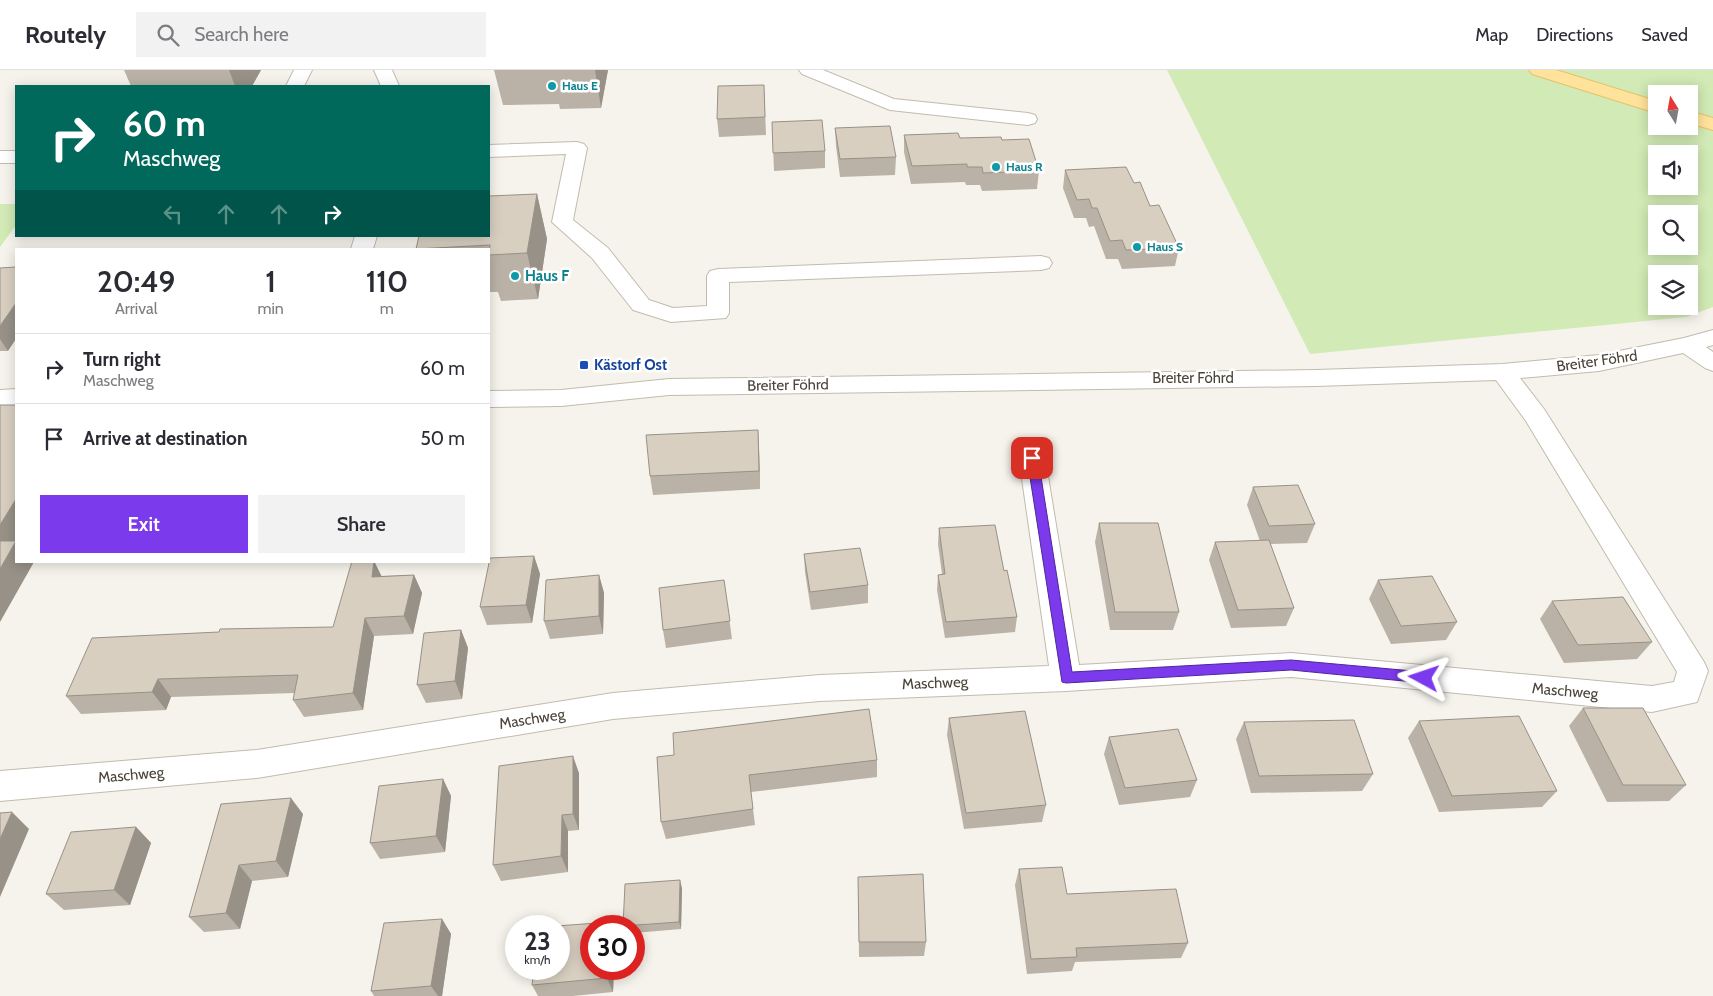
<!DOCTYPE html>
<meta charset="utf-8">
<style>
body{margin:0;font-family:Cabin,sans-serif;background:#f2f2f3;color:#2b2b33;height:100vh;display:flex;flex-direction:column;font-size:19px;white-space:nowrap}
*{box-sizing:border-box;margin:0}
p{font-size:16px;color:#7c7c81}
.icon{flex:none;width:28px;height:28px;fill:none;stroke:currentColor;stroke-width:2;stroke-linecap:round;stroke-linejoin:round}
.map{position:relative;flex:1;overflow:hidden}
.details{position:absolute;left:15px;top:178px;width:475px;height:315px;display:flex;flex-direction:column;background:#fff;border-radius:0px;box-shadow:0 2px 12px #0003}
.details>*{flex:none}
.hud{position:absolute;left:15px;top:15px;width:475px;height:152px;border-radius:0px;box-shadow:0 2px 12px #0003;background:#00695c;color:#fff;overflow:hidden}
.needle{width:32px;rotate:349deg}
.tools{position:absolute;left:1648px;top:15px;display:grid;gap:10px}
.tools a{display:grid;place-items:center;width:50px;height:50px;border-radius:0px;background:#fff;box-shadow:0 2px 12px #0003;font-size:25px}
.speed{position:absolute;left:505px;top:845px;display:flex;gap:10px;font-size:25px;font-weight:700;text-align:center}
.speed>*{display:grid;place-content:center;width:65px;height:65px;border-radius:50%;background:#fff;box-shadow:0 2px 12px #0003;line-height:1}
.speed small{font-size:12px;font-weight:400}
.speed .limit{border:8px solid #d22;background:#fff;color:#111}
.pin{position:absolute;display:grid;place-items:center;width:42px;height:42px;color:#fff;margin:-21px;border-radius:10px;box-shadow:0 2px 8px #0006}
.me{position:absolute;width:55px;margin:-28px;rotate:275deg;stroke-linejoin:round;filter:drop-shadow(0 0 4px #0008)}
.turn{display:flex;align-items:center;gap:18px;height:105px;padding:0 25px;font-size:22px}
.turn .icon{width:65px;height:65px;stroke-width:2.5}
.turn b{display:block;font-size:35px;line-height:42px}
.lanes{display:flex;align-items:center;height:48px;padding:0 25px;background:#0003;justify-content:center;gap:25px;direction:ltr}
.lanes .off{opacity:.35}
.eta{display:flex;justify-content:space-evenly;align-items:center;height:85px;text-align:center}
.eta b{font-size:30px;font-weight:600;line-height:35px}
.primary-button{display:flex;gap:10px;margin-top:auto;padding:10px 25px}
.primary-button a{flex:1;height:58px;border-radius:0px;background:#7c3aed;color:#fff;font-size:20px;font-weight:600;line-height:58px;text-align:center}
.primary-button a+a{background:#f2f2f3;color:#2b2b33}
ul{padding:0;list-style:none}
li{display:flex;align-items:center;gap:15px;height:70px;padding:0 25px;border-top:1px solid #e1e1e2}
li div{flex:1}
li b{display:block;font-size:19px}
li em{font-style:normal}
header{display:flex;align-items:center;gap:30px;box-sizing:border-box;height:70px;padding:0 25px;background:#fff;border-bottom:1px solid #e1e1e2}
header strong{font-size:24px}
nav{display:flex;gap:28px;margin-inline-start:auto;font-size:18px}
.search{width:350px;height:45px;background:#f2f2f3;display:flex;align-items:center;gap:12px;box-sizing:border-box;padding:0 18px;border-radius:0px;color:#7c7c81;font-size:19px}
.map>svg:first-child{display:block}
.green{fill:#d2eab5;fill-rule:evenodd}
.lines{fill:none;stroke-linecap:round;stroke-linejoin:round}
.minor-casing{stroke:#c2bbae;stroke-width:2}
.major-casing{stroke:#e6c16a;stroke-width:2}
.minor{fill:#fff;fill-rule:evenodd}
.major{fill:#ffe39c;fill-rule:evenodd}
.wall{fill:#bab2a6}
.shaded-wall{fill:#979187}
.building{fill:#d8cfc1;stroke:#979187}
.route{fill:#7c3aed;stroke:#51269a}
.culture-dot{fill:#0f9aa8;stroke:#fff;stroke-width:2}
.transit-dot{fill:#1a4fb4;stroke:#fff;stroke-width:2}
.labels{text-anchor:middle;stroke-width:5;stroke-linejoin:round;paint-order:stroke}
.far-culture-label{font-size:12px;font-weight:bold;fill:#0d838f;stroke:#fff;text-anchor:start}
.culture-label{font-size:15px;font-weight:bold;fill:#0d838f;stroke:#fff;text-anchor:start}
.street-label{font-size:15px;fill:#4b4439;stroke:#fff}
.transit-label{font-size:15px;font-weight:bold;fill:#164399;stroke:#fff;text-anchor:start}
</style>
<header>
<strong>Routely</strong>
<div class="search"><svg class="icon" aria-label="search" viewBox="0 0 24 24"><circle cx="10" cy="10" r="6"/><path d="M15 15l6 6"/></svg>Search here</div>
<nav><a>Map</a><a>Directions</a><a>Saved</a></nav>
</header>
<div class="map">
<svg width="1713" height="926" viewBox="0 0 1713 926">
<rect width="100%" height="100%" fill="#f6f3ec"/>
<!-- green -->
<path class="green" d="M 1167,0 L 1713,0 L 1713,237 L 1686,247 L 1310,284 ZM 1656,24 L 1689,24 L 1689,56 L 1656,56 ZM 1656,84 L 1689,84 L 1689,116 L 1656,116 ZM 1656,144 L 1689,144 L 1689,176 L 1656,176 ZM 1656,204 L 1689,204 L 1689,236 L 1656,236 Z
M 0,134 L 16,134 L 16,155 L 0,177 Z"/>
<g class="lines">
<!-- minor casing -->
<g class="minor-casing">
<path id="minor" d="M 294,0 L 312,0 L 304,16 L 286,16 Z
M 374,0 L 392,0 L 399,16 L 381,16 Z
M 799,0 L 823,0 L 894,29 L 1028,43 L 1035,45 L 1037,49 L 1035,53 L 1028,55 L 890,40 L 802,4 Z
M 577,72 L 584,74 L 587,78 L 573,150 L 608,178 L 649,230 L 673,238 L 707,236 L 707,206 L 710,201 L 718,199 L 1041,186 L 1049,188 L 1052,193 L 1049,198 L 1041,200 L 729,212 L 729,243 L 726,248 L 671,252 L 633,240 L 592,188 L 552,152 L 566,84 L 489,87 L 489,75 Z
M 0,81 L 16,81 L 16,93 L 0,93 Z
M 355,166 L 377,166 L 373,179 L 351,179 Z
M 1713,260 L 1713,275 L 1706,277 L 1713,282 L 1713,301 L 1705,298 L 1683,283 L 1599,301 L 1520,308 L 1544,339 L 1704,592 L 1708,601 L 1697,632 L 1652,642 L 1291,607 L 1066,621 L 820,631 L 613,649 L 257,708 L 0,731 L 0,701 L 257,680 L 613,623 L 820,605 L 1049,596 L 1019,388 L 1023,382 L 1032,379 L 1041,382 L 1045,388 L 1079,595 L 1291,583 L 1652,616 L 1674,612 L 1677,602 L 1526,351 L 1496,310 L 1316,316 L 669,325 L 561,336 L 489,337 L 489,321 L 561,320 L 669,309 L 1316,300 L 1503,294 L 1599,285 L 1684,268 Z
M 16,319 L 16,335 L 0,336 L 0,320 Z"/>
</g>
<!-- major casing -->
<g class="major-casing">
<path id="major" d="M 1529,0 L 1556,0 L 1656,31 L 1656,43 L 1532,4 Z
M 1689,41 L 1713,48 L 1713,60 L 1689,53 Z"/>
</g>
<!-- minor -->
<use href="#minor" class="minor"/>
<!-- major -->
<use href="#major" class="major"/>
</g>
<!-- wall -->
<path class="wall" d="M 124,0 L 261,0 L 252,16 L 131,16 Z
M 494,0 L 608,0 L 601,38 L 560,39 L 559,34 L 503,35 Z
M 764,15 L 766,65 L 719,67 L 717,49 Z
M 772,52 L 825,81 L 825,98 L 774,101 Z
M 835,58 L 896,87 L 895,105 L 840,107 L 836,76 Z
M 904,65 L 1002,70 L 1039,101 L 1037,119 L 982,121 L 980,115 L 966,115 L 965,112 L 911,114 L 904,82 Z
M 1065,100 L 1134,113 L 1179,178 L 1175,196 L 1122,199 L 1118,189 L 1106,189 L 1094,156 L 1089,157 L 1086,148 L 1074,148 L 1063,118 Z
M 537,124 L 547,169 L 538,229 L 501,231 L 498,222 L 489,222 L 489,179 L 416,179 Z
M 0,198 L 8,281 L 0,281 Z
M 758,360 L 759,378 L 760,419 L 653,425 L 650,406 Z
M 1253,417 L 1315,454 L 1307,473 L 1270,474 L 1294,538 L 1286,556 L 1231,558 L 1209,490 L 1215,472 L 1260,471 L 1247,435 Z
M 1099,453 L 1179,542 L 1173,560 L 1110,560 L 1095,472 Z
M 939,458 L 1004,501 L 1017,547 L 1015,562 L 945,568 L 937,520 L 938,505 L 942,504 L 938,474 Z
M 804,484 L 868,515 L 868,533 L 811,540 L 805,502 Z
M 534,486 L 540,504 L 532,553 L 487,555 L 480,537 Z
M 374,491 L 381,506 L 414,505 L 422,523 L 413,564 L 374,566 L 363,640 L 304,647 L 293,630 L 295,623 L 171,627 L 166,640 L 81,644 L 66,626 L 333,557 Z
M 599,505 L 604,523 L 603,564 L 550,569 L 544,551 Z
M 724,510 L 732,569 L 666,578 L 663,560 Z
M 1378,510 L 1457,552 L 1446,570 L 1391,574 L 1369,529 Z
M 1552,531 L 1652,572 L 1637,589 L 1564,593 L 1540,549 Z
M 461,560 L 468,578 L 462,629 L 426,633 L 417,615 Z
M 1583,638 L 1686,715 L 1669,731 L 1607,732 L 1569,656 Z
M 949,648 L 1046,735 L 1042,752 L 964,759 L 947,665 Z
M 1419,651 L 1557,721 L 1542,737 L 1439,742 L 1408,668 Z
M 1244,652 L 1373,704 L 1362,721 L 1251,723 L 1236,669 Z
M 1109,667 L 1197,710 L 1190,727 L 1119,735 L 1104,684 Z
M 657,687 L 877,690 L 877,707 L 751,722 L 755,755 L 666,769 L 661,752 Z
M 579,703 L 579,760 L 568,761 L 568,802 L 501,811 L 493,795 Z
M 443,709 L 451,726 L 445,782 L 380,789 L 370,773 Z
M 221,734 L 303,744 L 288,807 L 252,811 L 240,859 L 204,862 L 189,847 Z
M 136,757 L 151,773 L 130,835 L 64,840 L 46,824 Z
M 1019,799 L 1067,824 L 1188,873 L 1181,888 L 1075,892 L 1072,901 L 1027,904 L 1015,815 Z
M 858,807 L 926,872 L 924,886 L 859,887 Z
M 682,818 L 681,859 L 634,863 L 634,856 L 624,856 Z
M 442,849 L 451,864 L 442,926 L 374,926 L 371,921 Z
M 591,899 L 614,899 L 613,922 L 573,926 L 538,926 L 532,915 Z"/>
<!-- shaded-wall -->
<path class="shaded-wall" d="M 229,0 L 261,0 L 252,16 L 235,16 Z
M 595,0 L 608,0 L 601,38 Z
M 537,124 L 547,169 L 538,229 L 527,183 Z
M 16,233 L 16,269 L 8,281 L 0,269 L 0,256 Z
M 758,360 L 759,378 L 760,419 L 759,401 Z
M 16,429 L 16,491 L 33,491 L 34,492 L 0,552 L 0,455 Z
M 534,486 L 540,504 L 532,553 L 526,535 Z
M 374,491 L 383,509 L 372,507 Z
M 414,505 L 422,523 L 413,564 L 404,546 Z
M 599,505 L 604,523 L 603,564 L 599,546 Z
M 365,548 L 374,566 L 363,640 L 353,623 Z
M 461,560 L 468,578 L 462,629 L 455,611 Z
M 158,609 L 171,627 L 166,640 L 152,622 Z
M 573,686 L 579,703 L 579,760 L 573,744 Z
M 443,709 L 451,726 L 445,782 L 436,766 Z
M 291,728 L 303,744 L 288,807 L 276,791 Z
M 12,742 L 29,759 L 0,827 L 0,769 Z
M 562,745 L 568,761 L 568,802 L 561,786 Z
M 136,757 L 151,773 L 130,835 L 114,820 Z
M 239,795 L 252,811 L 240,859 L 226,843 Z
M 680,810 L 682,818 L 681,859 L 679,852 Z
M 442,849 L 451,864 L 442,926 L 438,926 L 431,916 Z
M 608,899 L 614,899 L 613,922 L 607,908 Z"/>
<!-- building -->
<path class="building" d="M 764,15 L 765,47 L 717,49 L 718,16 Z
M 822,50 L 825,81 L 773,83 L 772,52 Z
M 890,56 L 896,87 L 840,89 L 835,58 Z
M 958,63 L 960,68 L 1001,67 L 1002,70 L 1029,69 L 1039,101 L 983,103 L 982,97 L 967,97 L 967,94 L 912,96 L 904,65 Z
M 1126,97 L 1134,113 L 1140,112 L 1150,136 L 1159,135 L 1179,178 L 1126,180 L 1122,170 L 1110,171 L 1097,138 L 1092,138 L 1089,129 L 1077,130 L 1065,100 Z
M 537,124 L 527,183 L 489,185 L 490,175 L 416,179 L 419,166 L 489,166 L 489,126 Z
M 16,197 L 16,233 L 0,256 L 0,198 Z
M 0,335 L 16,335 L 16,429 L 0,455 Z
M 758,360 L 759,401 L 650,406 L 646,365 Z
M 1298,415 L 1315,454 L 1269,456 L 1253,417 Z
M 1099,453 L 1158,453 L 1179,542 L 1115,542 Z
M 995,455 L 1004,501 L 1007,500 L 1017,547 L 946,552 L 938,505 L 945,504 L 939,458 Z
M 1269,470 L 1294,538 L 1238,540 L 1215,472 Z
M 0,471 L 16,471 L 0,499 Z
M 860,478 L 868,515 L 810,522 L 804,484 Z
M 534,486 L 526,535 L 480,537 L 490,488 Z
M 352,491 L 374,491 L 372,507 L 414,505 L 404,546 L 365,548 L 353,623 L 293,630 L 298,605 L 158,609 L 152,622 L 66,626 L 92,568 L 219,562 L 220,559 L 333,557 Z
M 599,505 L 599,546 L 544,551 L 546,510 Z
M 1432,506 L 1457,552 L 1401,556 L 1378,510 Z
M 724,510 L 730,551 L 663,560 L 659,518 Z
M 1623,527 L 1652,572 L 1578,575 L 1552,531 Z
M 461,560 L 455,611 L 417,615 L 424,563 Z
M 1583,638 L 1643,638 L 1686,715 L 1623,715 Z
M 869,639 L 877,690 L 749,705 L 753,739 L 661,752 L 657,687 L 674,685 L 673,663 Z
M 1025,641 L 1046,735 L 966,743 L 949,648 Z
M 1519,646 L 1557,721 L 1452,726 L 1419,651 Z
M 1354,650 L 1373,704 L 1259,706 L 1244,652 Z
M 1178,659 L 1197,710 L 1125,718 L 1109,667 Z
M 573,686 L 573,744 L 562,745 L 561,786 L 493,795 L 499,696 Z
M 443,709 L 436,766 L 370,773 L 379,716 Z
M 291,728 L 276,791 L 239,795 L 226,843 L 189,847 L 221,734 Z
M 12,742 L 0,769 L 0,743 Z
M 136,757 L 114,820 L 46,824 L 71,762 Z
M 1062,797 L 1067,824 L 1176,819 L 1188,873 L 1076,878 L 1077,887 L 1031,889 L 1019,799 Z
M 923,804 L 926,872 L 859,872 L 858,807 Z
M 680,810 L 679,852 L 623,856 L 625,814 Z
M 442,849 L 431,916 L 371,921 L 384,853 Z
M 610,852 L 609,856 L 591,856 L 591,899 L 608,899 L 607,908 L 532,915 L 534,899 L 559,899 L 559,856 L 557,856 Z"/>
<!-- route -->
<path class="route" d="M 1032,385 L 1038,388 L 1072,602 L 1291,590 L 1424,602 L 1428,604 L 1430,608 L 1428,611 L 1424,613 L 1291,600 L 1066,613 L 1062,612 L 1027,388 Z"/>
<!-- markers -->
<g class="culture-dot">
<circle cx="552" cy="16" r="5"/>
<circle cx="996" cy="97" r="5"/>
<circle cx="1137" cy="177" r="5"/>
<circle cx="515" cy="206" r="5"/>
</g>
<rect class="transit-dot" x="579" y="290" width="10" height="10" rx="2.5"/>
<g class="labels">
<!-- far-culture labels -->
<g class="far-culture-label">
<text x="562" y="20">Haus E</text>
<text x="1006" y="101">Haus R</text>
<text x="1147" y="181">Haus S</text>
</g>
<!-- culture labels -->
<g class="culture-label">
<text x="525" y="211">Haus F</text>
</g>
<!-- street labels -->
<g class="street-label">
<text transform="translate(1597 291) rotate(-8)" y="5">Breiter Föhrd</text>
<text x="1193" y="313">Breiter Föhrd</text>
<text transform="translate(788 315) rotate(-1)" y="5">Breiter Föhrd</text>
<text transform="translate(935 613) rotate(-2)" y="5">Maschweg</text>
<text transform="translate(1565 621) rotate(5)" y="5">Maschweg</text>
<text transform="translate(532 649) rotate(-9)" y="5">Maschweg</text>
<text transform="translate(131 705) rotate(-5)" y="5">Maschweg</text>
</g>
<!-- transit labels -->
<g class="transit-label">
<text x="594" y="300">Kästorf Ost</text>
</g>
</g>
</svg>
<div class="tools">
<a><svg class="needle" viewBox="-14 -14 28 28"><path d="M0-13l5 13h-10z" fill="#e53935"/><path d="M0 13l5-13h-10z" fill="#7c7c81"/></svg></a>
<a><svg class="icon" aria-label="sound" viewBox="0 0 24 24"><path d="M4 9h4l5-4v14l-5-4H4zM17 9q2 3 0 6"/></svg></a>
<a><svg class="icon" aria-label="search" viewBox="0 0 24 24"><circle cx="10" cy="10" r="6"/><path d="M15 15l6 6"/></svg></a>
<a><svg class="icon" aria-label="layers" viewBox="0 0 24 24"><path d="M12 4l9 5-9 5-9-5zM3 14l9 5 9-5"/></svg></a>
</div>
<div class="speed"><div>23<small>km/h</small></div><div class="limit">30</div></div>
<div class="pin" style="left:1032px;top:388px;background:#d93025"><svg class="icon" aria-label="arrive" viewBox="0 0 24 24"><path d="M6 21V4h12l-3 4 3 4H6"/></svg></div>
<svg class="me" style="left:1424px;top:608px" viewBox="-20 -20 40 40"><path d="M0-17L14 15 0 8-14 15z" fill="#7c3aed" stroke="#fff" stroke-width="4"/></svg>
<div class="hud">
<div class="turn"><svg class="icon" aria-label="right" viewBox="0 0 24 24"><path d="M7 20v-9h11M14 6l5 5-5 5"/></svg><div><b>60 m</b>Maschweg</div></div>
<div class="lanes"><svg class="icon off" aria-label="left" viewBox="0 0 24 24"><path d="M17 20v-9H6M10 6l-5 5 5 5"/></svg><svg class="icon off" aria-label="ahead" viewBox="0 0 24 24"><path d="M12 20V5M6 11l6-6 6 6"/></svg><svg class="icon off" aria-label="ahead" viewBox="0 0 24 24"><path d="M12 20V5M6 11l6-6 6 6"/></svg><svg class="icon" aria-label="right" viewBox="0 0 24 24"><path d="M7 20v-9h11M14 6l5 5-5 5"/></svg></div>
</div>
<section class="details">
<div class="eta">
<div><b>20:49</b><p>Arrival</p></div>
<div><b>1</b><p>min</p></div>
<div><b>110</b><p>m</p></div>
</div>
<ul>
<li><svg class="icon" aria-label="right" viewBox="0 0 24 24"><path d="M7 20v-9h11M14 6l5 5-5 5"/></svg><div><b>Turn right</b><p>Maschweg</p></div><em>60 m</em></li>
<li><svg class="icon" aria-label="arrive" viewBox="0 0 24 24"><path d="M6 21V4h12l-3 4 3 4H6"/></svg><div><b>Arrive at destination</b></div><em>50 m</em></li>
</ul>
<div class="primary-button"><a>Exit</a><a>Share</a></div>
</section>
</div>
